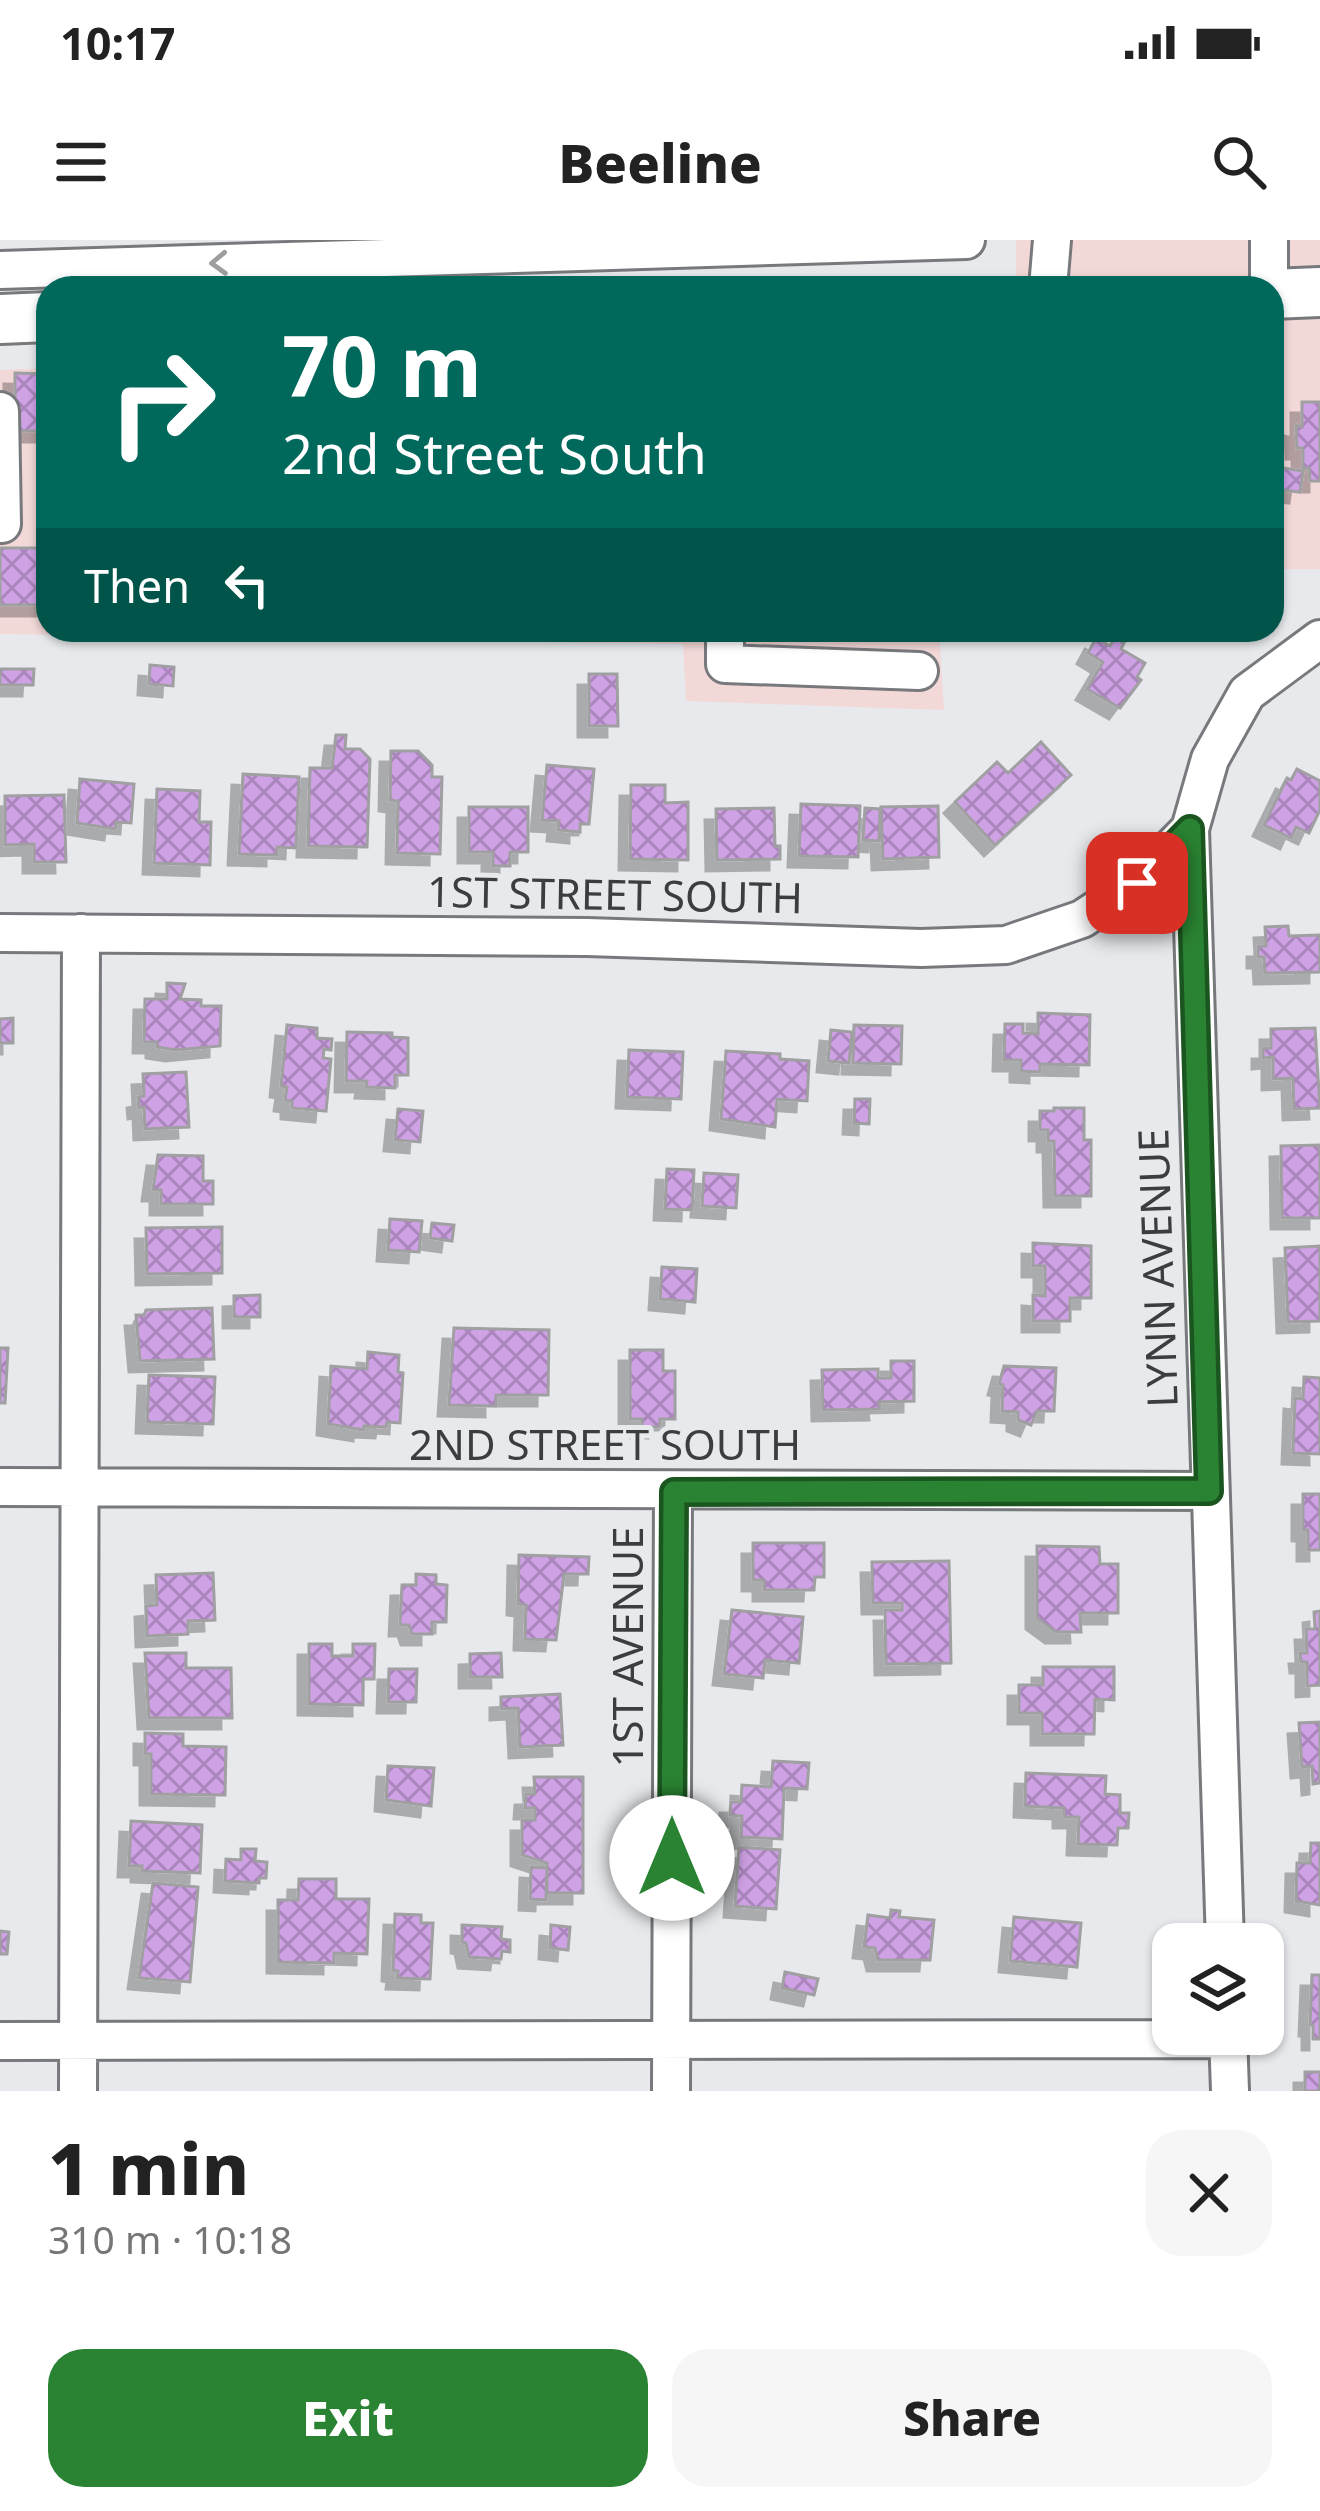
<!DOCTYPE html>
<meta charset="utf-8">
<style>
body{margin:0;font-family:"Noto Sans",sans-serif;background:#f6f6f6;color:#222;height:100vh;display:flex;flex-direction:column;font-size:45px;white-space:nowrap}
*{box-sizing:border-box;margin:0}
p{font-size:39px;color:#767676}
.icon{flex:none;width:66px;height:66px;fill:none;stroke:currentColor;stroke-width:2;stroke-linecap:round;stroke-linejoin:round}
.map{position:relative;height:1851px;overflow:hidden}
.details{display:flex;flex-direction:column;background:#fff;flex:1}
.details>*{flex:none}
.top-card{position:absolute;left:36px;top:36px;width:1248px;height:366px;border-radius:36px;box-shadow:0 3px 9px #0004;background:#00695c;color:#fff;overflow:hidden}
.controls{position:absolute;left:1152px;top:1683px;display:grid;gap:24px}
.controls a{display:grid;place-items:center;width:132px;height:132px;border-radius:24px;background:#fff;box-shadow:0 3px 9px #0004;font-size:60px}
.pin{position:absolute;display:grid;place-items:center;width:102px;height:102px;color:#fff;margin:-51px;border-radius:24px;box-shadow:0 6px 18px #0006}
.me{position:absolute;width:132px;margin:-66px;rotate:0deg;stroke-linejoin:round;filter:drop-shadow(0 0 9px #0008)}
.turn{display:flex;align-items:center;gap:42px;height:252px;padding:0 48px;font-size:54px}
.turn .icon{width:156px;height:156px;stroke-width:2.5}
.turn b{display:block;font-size:84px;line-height:102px}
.then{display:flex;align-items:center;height:114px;padding:0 48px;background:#0003;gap:24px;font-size:45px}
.round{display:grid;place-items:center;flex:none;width:126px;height:126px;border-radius:36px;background:#f6f6f6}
.headline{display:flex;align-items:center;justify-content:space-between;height:204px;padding:0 48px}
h1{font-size:72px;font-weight:800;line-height:90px}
.primary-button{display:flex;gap:24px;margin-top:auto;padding:24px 48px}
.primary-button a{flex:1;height:138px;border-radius:36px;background:#2a8332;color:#fff;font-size:48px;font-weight:800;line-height:138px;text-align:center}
.primary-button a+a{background:#f6f6f6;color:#222}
.status{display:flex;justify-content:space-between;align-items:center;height:84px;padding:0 60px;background:#fff;direction:ltr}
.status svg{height:33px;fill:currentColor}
header{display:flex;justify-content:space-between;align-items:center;height:156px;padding:0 48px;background:#fff;font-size:54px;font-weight:800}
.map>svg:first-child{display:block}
.commercial{fill:#f3d8d8}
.building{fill:url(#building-cross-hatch);stroke:#a09fa1;stroke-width:3;filter:url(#shadow)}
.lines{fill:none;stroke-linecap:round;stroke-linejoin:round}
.minor-casing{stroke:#77797c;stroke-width:42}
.major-casing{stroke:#77797c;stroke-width:54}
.minor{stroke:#fff;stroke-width:36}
.major{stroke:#fff;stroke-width:48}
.oneway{stroke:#9e9e9e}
.route-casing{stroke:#1b5520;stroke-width:30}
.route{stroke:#2a8332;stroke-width:21}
.labels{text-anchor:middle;stroke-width:10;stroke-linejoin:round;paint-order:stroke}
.street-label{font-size:42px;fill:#3c3d3e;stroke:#e7e9ec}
</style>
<div class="status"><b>10:17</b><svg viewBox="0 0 49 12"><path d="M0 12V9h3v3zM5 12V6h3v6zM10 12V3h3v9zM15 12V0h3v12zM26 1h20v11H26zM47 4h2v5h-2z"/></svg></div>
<header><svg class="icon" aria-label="menu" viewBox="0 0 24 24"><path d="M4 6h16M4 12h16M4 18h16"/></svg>Beeline<svg class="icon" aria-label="search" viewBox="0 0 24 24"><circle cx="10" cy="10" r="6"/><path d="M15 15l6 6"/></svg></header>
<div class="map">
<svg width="1320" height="1851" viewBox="0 0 1320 1851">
<defs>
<pattern id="building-cross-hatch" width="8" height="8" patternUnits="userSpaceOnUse" patternTransform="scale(3)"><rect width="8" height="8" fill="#cfa2e5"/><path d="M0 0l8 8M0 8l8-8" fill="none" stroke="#a985bb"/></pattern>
<filter id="shadow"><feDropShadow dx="-11" dy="11" stdDeviation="0" flood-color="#0004"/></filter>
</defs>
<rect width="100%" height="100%" fill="#e7e9ec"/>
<!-- commercial -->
<path class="commercial" d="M 1016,0 L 1320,0 L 1320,329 L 1272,329 L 1272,48 L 1016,48 Z
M 48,128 L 48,390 L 939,390 L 944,470 L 686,461 L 683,404 L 0,394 L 0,130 Z"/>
<!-- building -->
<path class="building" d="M 15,133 L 48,134 L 48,191 L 15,191 Z
M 1302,162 L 1320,162 L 1320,241 L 1310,241 L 1309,228 L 1303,228 L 1303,208 L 1297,208 L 1296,185 L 1302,187 Z
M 1283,228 L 1303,231 L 1300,252 L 1281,250 Z
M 0,308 L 48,308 L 48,365 L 0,365 Z
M 1115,397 L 1124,403 L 1121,409 L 1145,423 L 1137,437 L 1141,440 L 1120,468 L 1087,449 L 1103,422 L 1088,413 L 1096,398 L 1110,406 Z
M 150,425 L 174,427 L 173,446 L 149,444 Z
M 0,429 L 34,429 L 33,445 L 0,445 Z
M 589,434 L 617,434 L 618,486 L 589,486 Z
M 336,495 L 346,495 L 345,509 L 360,509 L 370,519 L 367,607 L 308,606 L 310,528 L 332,528 Z
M 1041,502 L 1071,535 L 995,605 L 955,562 L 997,522 L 1008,533 Z
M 391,511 L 418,511 L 432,525 L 432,537 L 442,537 L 440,614 L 397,613 L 398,561 L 390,560 Z
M 547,525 L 594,529 L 589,584 L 580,584 L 580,592 L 558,590 L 559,581 L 542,580 Z
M 1297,529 L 1320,541 L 1320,570 L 1309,593 L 1296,587 L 1291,598 L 1264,585 L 1287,538 L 1291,540 Z
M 243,534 L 299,537 L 296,608 L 277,607 L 277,615 L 239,614 Z
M 80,539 L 134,544 L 131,583 L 116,582 L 115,589 L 77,583 Z
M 631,545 L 665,545 L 665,563 L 688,562 L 688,620 L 630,619 Z
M 157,549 L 200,551 L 199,582 L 211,582 L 210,625 L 154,623 Z
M 64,555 L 66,622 L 34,622 L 34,604 L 5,605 L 5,556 Z
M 801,564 L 860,566 L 858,617 L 799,616 Z
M 938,566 L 939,617 L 883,619 L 881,567 Z
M 469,567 L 528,567 L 528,612 L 510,612 L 510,626 L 493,626 L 493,612 L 469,612 Z
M 774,568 L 775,606 L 780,606 L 780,619 L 717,620 L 716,569 Z
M 865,568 L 880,569 L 879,601 L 863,600 Z
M 1288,686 L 1289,696 L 1320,695 L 1320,732 L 1265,733 L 1264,717 L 1258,717 L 1258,706 L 1266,706 L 1265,687 Z
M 167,743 L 185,744 L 180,759 L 201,760 L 201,766 L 221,766 L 220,806 L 176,810 L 157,807 L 157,802 L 144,802 L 145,759 L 167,759 Z
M 1038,773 L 1090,775 L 1089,825 L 1040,824 L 1040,832 L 1021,831 L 1021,820 L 1004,820 L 1005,784 L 1023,784 L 1023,793 L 1038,794 Z
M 13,778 L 13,803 L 0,803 L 0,779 Z
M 287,785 L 317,788 L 317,798 L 332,799 L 331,810 L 324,809 L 323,818 L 331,819 L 326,871 L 292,868 L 292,861 L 285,860 L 287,847 L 281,846 Z
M 854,785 L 902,786 L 901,824 L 853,823 Z
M 1315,788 L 1320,868 L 1294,869 L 1293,838 L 1273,839 L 1273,817 L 1263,818 L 1263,808 L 1271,808 L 1271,789 Z
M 831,790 L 852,792 L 849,823 L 828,821 Z
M 347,792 L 392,793 L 392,797 L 408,798 L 408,835 L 395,835 L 395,848 L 366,847 L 367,841 L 346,841 Z
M 629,810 L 683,812 L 681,859 L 627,857 Z
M 726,811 L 780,814 L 780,819 L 809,821 L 807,861 L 777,859 L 775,887 L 721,879 Z
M 186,832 L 189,887 L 145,889 L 144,867 L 139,868 L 138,857 L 144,856 L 143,834 Z
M 855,859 L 870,859 L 869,884 L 854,883 Z
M 1054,868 L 1084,868 L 1084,900 L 1091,900 L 1091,956 L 1055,956 L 1054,901 L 1048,901 L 1048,890 L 1040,890 L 1040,871 L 1054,871 Z
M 398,869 L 423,871 L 420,902 L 395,900 Z
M 1320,905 L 1320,978 L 1282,978 L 1281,906 Z
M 158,915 L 203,916 L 203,941 L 213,941 L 213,964 L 161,964 L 161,950 L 153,950 Z
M 667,929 L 694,930 L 692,970 L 665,969 Z
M 704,933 L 738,935 L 736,968 L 702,966 Z
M 390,979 L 422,981 L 419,1012 L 388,1010 Z
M 432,983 L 454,985 L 452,1001 L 430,998 Z
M 222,987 L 222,1033 L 147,1034 L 146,988 Z
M 1033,1003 L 1091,1006 L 1091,1058 L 1070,1058 L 1070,1081 L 1033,1081 L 1033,1055 L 1045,1056 L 1045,1026 L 1033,1026 Z
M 1320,1006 L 1320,1081 L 1288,1082 L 1285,1008 Z
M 662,1027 L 697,1029 L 695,1062 L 660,1059 Z
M 260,1055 L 260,1077 L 234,1077 L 234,1056 Z
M 212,1068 L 214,1119 L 140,1121 L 136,1075 L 144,1075 L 146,1070 Z
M 454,1088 L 549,1090 L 548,1155 L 496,1155 L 496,1166 L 449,1165 Z
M 0,1108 L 8,1108 L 5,1163 L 0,1163 Z
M 630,1110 L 663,1110 L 663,1131 L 675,1131 L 675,1179 L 660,1179 L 659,1187 L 642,1187 L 642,1179 L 630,1179 Z
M 368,1112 L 399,1115 L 398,1132 L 403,1133 L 400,1183 L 387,1182 L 386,1187 L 364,1186 L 364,1190 L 328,1184 L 331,1126 L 367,1129 Z
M 891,1121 L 914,1121 L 914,1161 L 879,1162 L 880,1169 L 823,1170 L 822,1130 L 878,1129 L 878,1138 L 891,1138 Z
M 1004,1126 L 1056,1128 L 1054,1171 L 1037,1171 L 1031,1185 L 1018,1180 L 1018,1172 L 1002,1171 L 1003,1145 L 999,1144 Z
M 149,1135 L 215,1137 L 213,1184 L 147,1182 Z
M 1304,1137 L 1320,1138 L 1320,1214 L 1293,1213 L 1295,1158 L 1303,1159 Z
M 1303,1254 L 1320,1254 L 1320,1310 L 1308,1310 L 1308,1290 L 1303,1290 Z
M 753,1303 L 824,1303 L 824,1337 L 815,1337 L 814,1350 L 764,1350 L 764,1340 L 753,1340 Z
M 1037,1306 L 1099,1307 L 1100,1324 L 1118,1324 L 1118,1373 L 1080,1373 L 1081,1392 L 1056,1392 L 1037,1378 Z
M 519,1315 L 589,1317 L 588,1334 L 564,1334 L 556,1400 L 525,1399 L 526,1365 L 518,1364 Z
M 949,1321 L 951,1423 L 886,1424 L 885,1370 L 902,1370 L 902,1363 L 873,1363 L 872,1322 Z
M 213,1333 L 215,1380 L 188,1381 L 188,1394 L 147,1396 L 146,1366 L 157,1365 L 156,1335 Z
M 416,1334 L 436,1335 L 436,1344 L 447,1345 L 446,1382 L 432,1382 L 432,1394 L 412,1394 L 409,1385 L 400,1385 L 402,1345 L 416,1345 Z
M 732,1370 L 803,1377 L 799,1423 L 765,1420 L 763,1438 L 724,1434 Z
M 1320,1371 L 1320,1445 L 1307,1446 L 1307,1422 L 1301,1422 L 1300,1413 L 1307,1413 L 1306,1389 L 1315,1389 L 1314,1372 Z
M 309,1404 L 332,1404 L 332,1416 L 353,1416 L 353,1404 L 375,1404 L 374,1439 L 363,1439 L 363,1465 L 309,1464 Z
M 145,1413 L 186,1413 L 186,1428 L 231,1428 L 232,1478 L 149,1478 Z
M 501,1413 L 502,1437 L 470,1437 L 470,1414 Z
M 1043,1427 L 1114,1427 L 1114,1460 L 1095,1459 L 1094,1494 L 1042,1494 L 1042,1473 L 1019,1473 L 1019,1445 L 1043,1445 Z
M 389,1429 L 417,1429 L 416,1462 L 388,1462 Z
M 560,1454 L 563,1505 L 520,1507 L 518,1468 L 501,1469 L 501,1457 Z
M 1320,1482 L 1320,1543 L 1313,1544 L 1312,1526 L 1302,1527 L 1299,1483 Z
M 145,1493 L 183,1494 L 183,1506 L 226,1507 L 225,1555 L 151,1554 L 151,1514 L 145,1514 Z
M 773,1521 L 809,1523 L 807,1549 L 784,1548 L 782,1599 L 741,1597 L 742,1576 L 730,1575 L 731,1562 L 741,1562 L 742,1545 L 771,1547 Z
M 388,1526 L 434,1528 L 431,1566 L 386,1560 Z
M 1026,1533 L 1106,1536 L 1105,1554 L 1120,1555 L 1120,1573 L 1129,1573 L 1128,1588 L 1118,1588 L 1117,1605 L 1078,1604 L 1079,1577 L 1064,1577 L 1064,1568 L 1025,1566 Z
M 534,1537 L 583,1537 L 583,1653 L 547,1653 L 547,1623 L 522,1615 L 522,1580 L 535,1580 L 535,1568 L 525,1568 L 526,1554 L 535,1554 Z
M 131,1581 L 202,1585 L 200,1633 L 142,1631 L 142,1626 L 129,1626 Z
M 1311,1603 L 1320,1603 L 1320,1665 L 1296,1661 L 1297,1623 L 1310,1623 Z
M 739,1607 L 780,1610 L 776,1669 L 735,1666 Z
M 241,1609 L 256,1609 L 255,1621 L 267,1622 L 266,1638 L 259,1638 L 259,1643 L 225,1641 L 226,1619 L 241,1620 Z
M 531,1627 L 547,1628 L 546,1660 L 530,1659 Z
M 299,1639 L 336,1639 L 336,1659 L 369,1659 L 367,1714 L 334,1713 L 334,1723 L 278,1722 L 278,1660 L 298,1660 Z
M 153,1643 L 198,1647 L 190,1742 L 139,1738 Z
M 891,1670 L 900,1671 L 899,1677 L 934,1680 L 930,1720 L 878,1720 L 875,1708 L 864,1707 L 868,1675 L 890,1678 Z
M 395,1674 L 421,1675 L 421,1683 L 433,1683 L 430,1739 L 397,1738 L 398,1731 L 393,1730 Z
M 1014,1677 L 1081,1683 L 1077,1727 L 1010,1721 Z
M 462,1685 L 502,1687 L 501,1699 L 510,1700 L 510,1712 L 502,1711 L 501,1719 L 469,1717 L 466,1703 L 462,1702 Z
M 551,1685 L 570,1687 L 568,1710 L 550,1708 Z
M 0,1691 L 9,1692 L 7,1714 L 0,1714 Z
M 785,1732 L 818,1739 L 814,1755 L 782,1748 Z
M 1312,1735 L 1320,1735 L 1320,1799 L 1313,1799 L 1313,1785 L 1310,1785 Z
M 1305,1832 L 1320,1832 L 1320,1851 L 1305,1851 Z"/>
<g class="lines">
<!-- minor casing -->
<g class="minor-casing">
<path id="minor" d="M 1269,0 L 1269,48
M 0,30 L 966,0
M 1048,48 L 1052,0
M 0,171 L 2,284
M 725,390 L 725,424 L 919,431
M 0,693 L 587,697 L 921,708 L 1006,705 L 1082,679 L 1137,643 L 1190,589
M 0,1247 L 1209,1251
M 1225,1704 L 1190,589 L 1210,519 L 1247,453 L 1320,399
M 1228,1794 L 1230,1851
M 0,1801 L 1229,1799
M 78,1851 L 81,693
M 671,1851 L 673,1252"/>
</g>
<!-- major casing -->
<g class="major-casing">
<path id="major" d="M 1272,54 L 1320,52
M 0,79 L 48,77"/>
</g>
<!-- minor -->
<use href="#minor" class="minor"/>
<!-- major -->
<use href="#major" class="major"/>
</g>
<!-- one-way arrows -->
<defs><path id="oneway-chevron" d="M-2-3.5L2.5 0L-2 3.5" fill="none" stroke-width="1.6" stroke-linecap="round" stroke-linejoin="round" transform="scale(3)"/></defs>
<use class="oneway" href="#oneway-chevron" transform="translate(219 23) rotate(178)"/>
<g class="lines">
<!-- route casing -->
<g class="route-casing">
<path id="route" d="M 672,1618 L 674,1252 L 1209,1251 L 1190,589 L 1137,643"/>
</g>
<!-- route -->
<use href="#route" class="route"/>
</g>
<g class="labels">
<!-- street labels -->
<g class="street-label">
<text transform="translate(615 655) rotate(1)" y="15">1ST STREET SOUTH</text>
<text transform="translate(1158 1028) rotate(-92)" y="15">LYNN AVENUE</text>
<text x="605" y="1220">2ND STREET SOUTH</text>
<text transform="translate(628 1407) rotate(-90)" y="15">1ST AVENUE</text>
</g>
</g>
</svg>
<div class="controls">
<a><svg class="icon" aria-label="layers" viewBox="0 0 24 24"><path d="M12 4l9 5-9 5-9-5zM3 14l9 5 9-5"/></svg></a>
</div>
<div class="pin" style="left:1137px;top:643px;background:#d93025"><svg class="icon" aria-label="arrive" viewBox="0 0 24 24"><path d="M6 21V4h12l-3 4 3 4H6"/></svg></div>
<svg class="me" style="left:672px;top:1618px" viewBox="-20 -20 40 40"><circle r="19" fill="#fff"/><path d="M0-13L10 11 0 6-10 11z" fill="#2a8332"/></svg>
<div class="top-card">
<div class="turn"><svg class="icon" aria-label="right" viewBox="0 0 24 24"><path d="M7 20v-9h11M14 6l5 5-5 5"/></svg><div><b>70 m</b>2nd Street South</div></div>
<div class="then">Then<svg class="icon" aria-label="left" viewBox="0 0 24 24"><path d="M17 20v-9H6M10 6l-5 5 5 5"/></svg></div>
</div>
</div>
<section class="details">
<div class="headline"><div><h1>1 min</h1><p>310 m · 10:18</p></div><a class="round"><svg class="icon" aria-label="close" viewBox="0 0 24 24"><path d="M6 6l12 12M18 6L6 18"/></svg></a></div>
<div class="primary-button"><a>Exit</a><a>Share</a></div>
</section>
